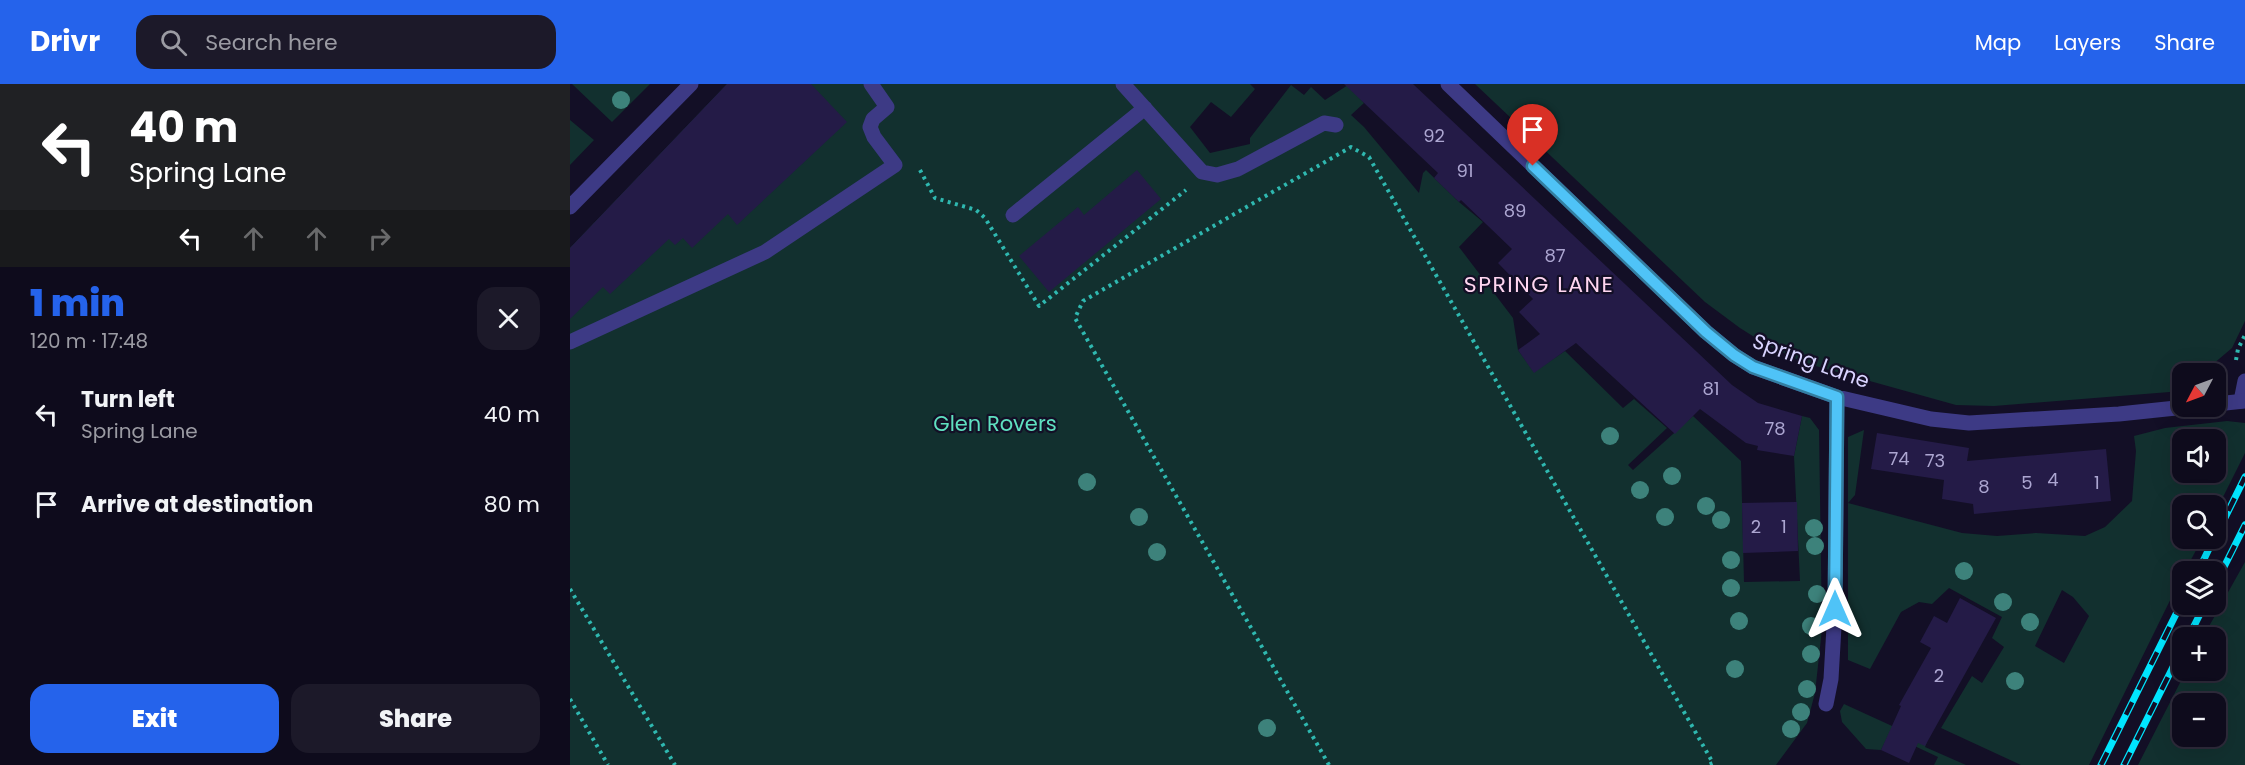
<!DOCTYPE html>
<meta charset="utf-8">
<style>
body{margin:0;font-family:Poppins,sans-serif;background:#1c1929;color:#f1f3f6;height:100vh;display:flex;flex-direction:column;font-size:22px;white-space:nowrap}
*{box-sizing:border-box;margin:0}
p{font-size:20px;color:#9b9ba3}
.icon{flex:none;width:33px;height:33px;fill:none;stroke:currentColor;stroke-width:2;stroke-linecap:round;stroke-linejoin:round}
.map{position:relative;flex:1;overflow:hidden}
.details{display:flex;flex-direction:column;background:#0e0b1c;width:570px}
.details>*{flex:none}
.banner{background:#202124;color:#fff;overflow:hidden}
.needle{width:39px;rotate:229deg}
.tools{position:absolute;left:1602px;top:279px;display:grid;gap:12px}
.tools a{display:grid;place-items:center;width:54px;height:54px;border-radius:12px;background:#0e0b1c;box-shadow:0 6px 24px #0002,0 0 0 2px #2e2b3b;font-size:30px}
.pin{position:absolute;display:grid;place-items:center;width:51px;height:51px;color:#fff;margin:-62px -26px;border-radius:50% 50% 50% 0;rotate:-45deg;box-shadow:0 0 6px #0007}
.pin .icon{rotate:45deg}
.me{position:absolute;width:66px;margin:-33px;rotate:0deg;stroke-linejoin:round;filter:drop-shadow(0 0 4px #0008)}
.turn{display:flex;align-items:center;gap:21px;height:126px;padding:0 30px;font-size:27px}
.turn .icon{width:78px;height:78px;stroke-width:2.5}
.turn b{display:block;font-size:42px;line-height:51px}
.lanes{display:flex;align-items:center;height:57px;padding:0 30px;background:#0003;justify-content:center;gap:30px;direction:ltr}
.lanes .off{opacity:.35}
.round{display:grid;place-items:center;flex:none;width:63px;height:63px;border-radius:18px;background:#1c1929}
.overview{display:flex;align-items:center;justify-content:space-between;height:102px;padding:0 30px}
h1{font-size:36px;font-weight:800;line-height:45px;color:#2563eb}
.button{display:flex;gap:12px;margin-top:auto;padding:12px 30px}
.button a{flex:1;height:69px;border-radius:18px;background:#2563eb;color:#fff;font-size:24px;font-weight:800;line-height:69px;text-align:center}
.button a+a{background:#1c1929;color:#f1f3f6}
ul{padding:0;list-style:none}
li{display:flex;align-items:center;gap:18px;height:90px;padding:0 30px}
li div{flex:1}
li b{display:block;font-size:22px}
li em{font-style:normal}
header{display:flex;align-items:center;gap:36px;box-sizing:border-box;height:84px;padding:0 30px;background:#2563eb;color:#fff}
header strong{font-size:28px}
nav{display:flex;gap:33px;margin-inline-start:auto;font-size:21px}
.search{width:420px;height:54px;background:#1c1929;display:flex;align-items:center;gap:15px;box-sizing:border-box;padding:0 21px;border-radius:18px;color:#9b9ba3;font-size:22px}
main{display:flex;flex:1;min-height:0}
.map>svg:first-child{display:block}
.green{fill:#12302f;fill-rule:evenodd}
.building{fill:#241b47}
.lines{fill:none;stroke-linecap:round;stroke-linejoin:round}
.path{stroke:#2fb8b0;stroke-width:4;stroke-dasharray:3 4.5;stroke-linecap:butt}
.service{stroke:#3d3a85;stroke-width:15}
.minor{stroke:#3d3a85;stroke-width:15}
.tertiary{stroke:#3d3a85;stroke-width:15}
.rail-casing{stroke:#00e5ff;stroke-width:7}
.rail{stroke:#130f26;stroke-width:4.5;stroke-dasharray:14;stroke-linecap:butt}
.tree{fill:#3d827b}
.route-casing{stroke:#337fa1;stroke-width:15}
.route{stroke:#4fc3f7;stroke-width:10}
.labels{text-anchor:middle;stroke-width:4.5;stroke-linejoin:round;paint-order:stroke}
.number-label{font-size:18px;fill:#aca6d1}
.street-label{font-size:21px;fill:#d9d4ff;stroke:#130f26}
.park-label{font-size:21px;fill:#5fe0c0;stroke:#130f26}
.neighbourhood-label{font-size:22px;letter-spacing:1.5px;fill:#ffd6f0;stroke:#130f26}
</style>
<header>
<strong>Drivr</strong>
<div class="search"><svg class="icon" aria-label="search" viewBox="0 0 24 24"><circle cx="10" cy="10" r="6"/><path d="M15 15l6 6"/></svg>Search here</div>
<nav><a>Map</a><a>Layers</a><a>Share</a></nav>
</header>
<main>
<section class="details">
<div class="banner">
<div class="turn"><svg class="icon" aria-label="left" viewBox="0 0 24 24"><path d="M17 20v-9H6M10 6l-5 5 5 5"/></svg><div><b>40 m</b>Spring Lane</div></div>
<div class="lanes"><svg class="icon" aria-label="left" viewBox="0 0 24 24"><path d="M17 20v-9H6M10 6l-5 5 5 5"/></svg><svg class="icon off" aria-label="ahead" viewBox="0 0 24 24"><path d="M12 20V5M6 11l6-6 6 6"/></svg><svg class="icon off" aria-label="ahead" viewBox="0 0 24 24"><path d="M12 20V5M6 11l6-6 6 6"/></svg><svg class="icon off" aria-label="right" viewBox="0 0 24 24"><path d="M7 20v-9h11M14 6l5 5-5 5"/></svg></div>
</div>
<div class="overview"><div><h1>1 min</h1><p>120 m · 17:48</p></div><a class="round"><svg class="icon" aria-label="close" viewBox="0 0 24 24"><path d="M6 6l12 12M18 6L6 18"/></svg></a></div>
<ul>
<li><svg class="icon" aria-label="left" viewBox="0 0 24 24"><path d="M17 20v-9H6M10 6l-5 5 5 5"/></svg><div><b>Turn left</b><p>Spring Lane</p></div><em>40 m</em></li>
<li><svg class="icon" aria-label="arrive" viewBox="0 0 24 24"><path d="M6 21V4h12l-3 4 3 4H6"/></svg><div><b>Arrive at destination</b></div><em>80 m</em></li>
</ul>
<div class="button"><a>Exit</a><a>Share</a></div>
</section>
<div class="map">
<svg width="1675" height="681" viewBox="0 0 1675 681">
<rect width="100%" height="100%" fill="#130f26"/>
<!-- green -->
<path class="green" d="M 2,0 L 80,0 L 42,38 Z
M 157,0 L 680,0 L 685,5 L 661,33 L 641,18 L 620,43 L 640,69 L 680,60 L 680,54 L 721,1 L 734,11 L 741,3 L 755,16 L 778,1 L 794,19 L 781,31 L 794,43 L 849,109 L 853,89 L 856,86 L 889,118 L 913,138 L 889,163 L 943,234 L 948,266 L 964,288 L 995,267 L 1053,324 L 1064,315 L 1097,344 L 1058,381 L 1063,386 L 1123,332 L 1171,377 L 1174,498 L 1230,497 L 1224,372 L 1232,332 L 1240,334 L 1249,346 L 1252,545 L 1245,609 L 1237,639 L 1206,681 L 0,681 L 0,164 Z
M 905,0 L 1675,0 L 1675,237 L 1662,264 L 1636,286 L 1636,289 L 1612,290 L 1612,307 L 1424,322 L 1386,321 L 1235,279 L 1197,261 L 1170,244 L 1135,218 Z
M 0,36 L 24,56 L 0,81 Z
M 1657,337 L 1675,339 L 1675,369 L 1646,427 L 1646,422 L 1612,422 L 1612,454 L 1632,455 L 1615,487 L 1612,488 L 1612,492 L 1519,681 L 1451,681 L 1371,644 L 1402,592 L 1412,599 L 1434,563 L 1422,554 L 1432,533 L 1379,504 L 1362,520 L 1349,518 L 1331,528 L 1300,585 L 1278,576 L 1278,353 L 1294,346 L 1285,411 L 1278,419 L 1392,449 L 1427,452 L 1466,449 L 1515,452 L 1535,443 L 1562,417 L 1566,367 L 1564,352 L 1595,344 ZM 1612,356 L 1646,356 L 1646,388 L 1612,388 ZM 1492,506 L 1503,513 L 1519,532 L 1494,579 L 1465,562 Z
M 1675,478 L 1675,681 L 1568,681 L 1616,587 L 1646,586 L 1646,554 L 1633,553 ZM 1612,620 L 1646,620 L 1646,652 L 1612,652 Z
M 1274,620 L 1357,658 L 1355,663 L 1396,681 L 1364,681 L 1368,673 L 1319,650 L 1311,666 L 1296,665 L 1272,638 L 1270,627 Z"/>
<!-- building -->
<path class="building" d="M 157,0 L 241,0 L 277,38 L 167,141 L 158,130 L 122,164 L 113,154 L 105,161 L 99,155 L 40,210 L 33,203 L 0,235 L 0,164 Z
M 774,0 L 843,0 L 1162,301 L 1188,319 L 1232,332 L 1224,372 L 1187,366 L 1188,362 L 1176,359 L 1130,325 L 1105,350 L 1006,259 L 964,289 L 948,266 L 970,250 L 949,228 L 963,215 L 928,179 L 942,165 L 891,116 L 889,118 L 864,94 L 868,89 Z
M 567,86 L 591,115 L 479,208 L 449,172 L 508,123 L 514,131 Z
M 1307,349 L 1399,364 L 1397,377 L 1536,365 L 1541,417 L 1404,430 L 1403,420 L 1372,415 L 1374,396 L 1301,385 Z
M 1227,418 L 1228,467 L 1173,469 L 1172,419 Z
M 1390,514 L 1426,534 L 1355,662 L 1348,659 L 1339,679 L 1311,666 L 1331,622 L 1329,621 L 1361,564 L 1350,558 L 1364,532 L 1377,539 Z"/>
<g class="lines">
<!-- path -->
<path class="path" d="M 350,86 L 365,114 L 406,126 L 415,134 L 469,222 L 616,106
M 1666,276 L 1668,265 L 1675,251
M 0,505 L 105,681
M 0,615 L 38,681
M 759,681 L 505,234 L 513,217 L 781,63 L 799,73 L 1143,679 L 1138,681"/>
<!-- service -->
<path class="service" d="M 553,0 L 632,88 L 647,91 L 668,85 L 754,39 L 766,41
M 443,131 L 575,24
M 0,258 L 195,168 L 325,81 L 304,53 L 300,43 L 303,35 L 317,23 L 301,0
M 1671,317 L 1675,297"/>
<!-- minor -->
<path class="minor" d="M 878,0 L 1135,247 L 1164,271 L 1183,283 L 1267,313 L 1361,335 L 1399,339 L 1549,330 L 1625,322
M 1646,320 L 1675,317
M 1256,620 L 1261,595 L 1265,525 L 1267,313"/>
<!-- tertiary -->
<path class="tertiary" d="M 0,123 L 121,0"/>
<!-- rail casing -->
<g class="rail-casing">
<path id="rail" d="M 1646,452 L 1675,393
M 1628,488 L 1644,454
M 1646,499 L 1675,441
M 1618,554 L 1635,520
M 1531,681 L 1612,518
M 1554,681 L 1612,565"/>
</g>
<!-- rail -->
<use href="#rail" class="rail"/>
</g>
<!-- trees -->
<g class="tree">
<circle cx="51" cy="16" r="9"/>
<circle cx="1040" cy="352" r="9"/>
<circle cx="1102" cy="392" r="9"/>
<circle cx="517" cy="398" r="9"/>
<circle cx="1070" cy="406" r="9"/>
<circle cx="1136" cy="422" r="9"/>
<circle cx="569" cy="433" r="9"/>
<circle cx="1095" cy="433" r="9"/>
<circle cx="1151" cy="436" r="9"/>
<circle cx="1244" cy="444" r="9"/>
<circle cx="1245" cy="462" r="9"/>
<circle cx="587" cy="468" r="9"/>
<circle cx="1161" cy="476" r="9"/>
<circle cx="1394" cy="487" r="9"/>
<circle cx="1161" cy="504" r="9"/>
<circle cx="1247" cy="510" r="9"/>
<circle cx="1433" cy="518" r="9"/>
<circle cx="1169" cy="537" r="9"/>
<circle cx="1460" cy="538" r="9"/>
<circle cx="1241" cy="542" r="9"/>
<circle cx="1241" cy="570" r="9"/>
<circle cx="1165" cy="585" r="9"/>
<circle cx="1445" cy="597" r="9"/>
<circle cx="1237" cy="605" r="9"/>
<circle cx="1231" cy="628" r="9"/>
<circle cx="697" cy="644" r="9"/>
<circle cx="1221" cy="645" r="9"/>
</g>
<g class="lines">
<!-- route casing -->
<g class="route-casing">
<path id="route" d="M 963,82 L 1136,248 L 1164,271 L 1183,283 L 1267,313 L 1265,525"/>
</g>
<!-- route -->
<use href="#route" class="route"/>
</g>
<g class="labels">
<!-- number labels -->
<g class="number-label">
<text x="864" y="58">92</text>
<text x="895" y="93">91</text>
<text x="945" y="133">89</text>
<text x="985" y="178">87</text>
<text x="1141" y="311">81</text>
<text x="1205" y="351">78</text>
<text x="1329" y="381">74</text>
<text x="1365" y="383">73</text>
<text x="1483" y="402">4</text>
<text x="1457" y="405">5</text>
<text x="1527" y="405">1</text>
<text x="1414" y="409">8</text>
<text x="1186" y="449">2</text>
<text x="1214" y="449">1</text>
<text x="1369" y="598">2</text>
</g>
<!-- street labels -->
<g class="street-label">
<text transform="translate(1241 277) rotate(20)" y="7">Spring Lane</text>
</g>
<!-- park labels -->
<g class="park-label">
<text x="425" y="347">Glen Rovers</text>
</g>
<!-- neighbourhood labels -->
<g class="neighbourhood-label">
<text x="969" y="208">SPRING LANE</text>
</g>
</g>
</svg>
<div class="tools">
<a><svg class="needle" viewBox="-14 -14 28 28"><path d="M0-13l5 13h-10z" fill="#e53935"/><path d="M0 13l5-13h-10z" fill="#9b9ba3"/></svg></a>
<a><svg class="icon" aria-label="sound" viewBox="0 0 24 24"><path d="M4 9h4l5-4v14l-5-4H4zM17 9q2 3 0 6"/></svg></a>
<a><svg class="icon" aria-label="search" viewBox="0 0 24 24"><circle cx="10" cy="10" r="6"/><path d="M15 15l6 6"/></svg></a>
<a><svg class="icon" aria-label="layers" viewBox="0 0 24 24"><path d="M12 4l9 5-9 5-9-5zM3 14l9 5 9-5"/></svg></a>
<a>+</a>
<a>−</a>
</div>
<div class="pin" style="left:963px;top:82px;background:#d93025"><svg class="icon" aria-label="arrive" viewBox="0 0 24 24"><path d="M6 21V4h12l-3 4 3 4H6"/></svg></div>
<svg class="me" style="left:1265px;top:525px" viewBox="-20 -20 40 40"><path d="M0-17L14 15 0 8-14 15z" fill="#4fc3f7" stroke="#fff" stroke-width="4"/></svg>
</div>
</main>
